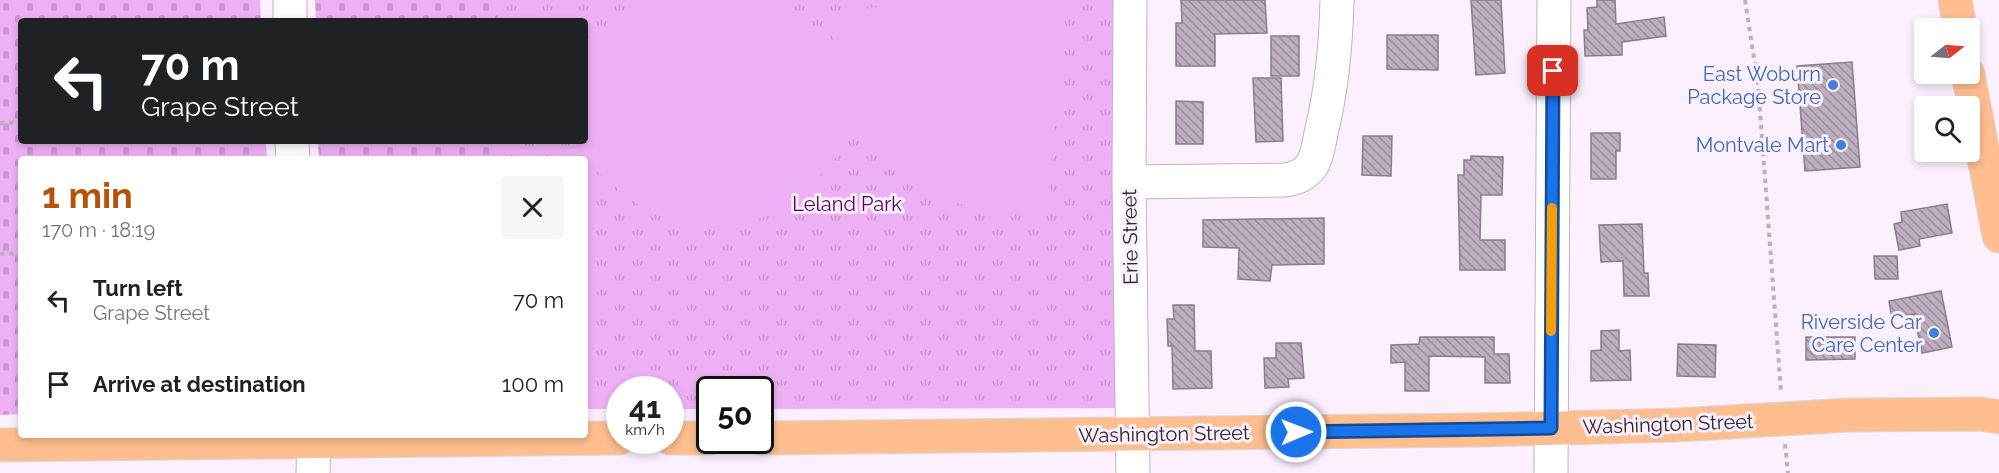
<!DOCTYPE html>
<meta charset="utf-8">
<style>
body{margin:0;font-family:Raleway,sans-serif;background:#f6f6f6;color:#202124;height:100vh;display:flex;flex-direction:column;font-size:22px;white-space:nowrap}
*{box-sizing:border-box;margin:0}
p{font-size:20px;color:#757577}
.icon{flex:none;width:33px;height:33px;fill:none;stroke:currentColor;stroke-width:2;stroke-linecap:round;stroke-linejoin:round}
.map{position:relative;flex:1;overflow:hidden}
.sheet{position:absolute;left:18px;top:156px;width:570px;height:282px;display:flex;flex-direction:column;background:#fff;border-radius:6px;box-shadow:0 3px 9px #0003}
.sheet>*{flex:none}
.guide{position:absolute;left:18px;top:18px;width:570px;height:126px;border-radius:6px;box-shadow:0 3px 9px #0003;background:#202124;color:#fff;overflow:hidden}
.needle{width:39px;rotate:73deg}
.buttons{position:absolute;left:1914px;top:18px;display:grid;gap:12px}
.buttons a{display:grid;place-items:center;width:66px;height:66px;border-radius:6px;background:#fff;box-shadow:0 3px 9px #0003;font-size:30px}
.speed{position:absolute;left:606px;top:376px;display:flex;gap:12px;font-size:30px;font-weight:700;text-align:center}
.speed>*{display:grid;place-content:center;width:78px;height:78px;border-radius:50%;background:#fff;box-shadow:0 3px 9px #0003;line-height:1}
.speed small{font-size:15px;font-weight:400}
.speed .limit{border:3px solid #111;border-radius:9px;background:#fff;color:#111}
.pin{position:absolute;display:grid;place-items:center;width:51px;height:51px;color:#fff;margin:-26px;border-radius:12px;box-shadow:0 3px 9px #0006}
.me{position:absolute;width:66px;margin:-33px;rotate:89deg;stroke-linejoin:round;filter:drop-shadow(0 0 4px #0008)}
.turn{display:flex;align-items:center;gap:21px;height:126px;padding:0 24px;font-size:27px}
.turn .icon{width:78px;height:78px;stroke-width:2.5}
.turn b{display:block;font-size:42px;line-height:51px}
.round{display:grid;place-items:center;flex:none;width:63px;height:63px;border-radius:6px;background:#f6f6f6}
.summary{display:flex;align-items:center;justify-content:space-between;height:102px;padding:0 24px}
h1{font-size:36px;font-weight:700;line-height:45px;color:#b45309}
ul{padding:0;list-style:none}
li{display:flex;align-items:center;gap:18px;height:84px;padding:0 24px}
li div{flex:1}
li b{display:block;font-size:22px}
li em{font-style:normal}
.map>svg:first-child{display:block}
.cemetery{fill:url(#cemetery-stones)}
.park{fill:url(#park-tufts)}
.pitch{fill:#edb0f4}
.building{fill:url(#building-back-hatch);stroke:#8b7d8d;stroke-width:1.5}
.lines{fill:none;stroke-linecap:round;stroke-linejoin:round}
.minor-casing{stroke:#c2b2c3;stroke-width:35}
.major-casing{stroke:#d9d8d9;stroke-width:35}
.path{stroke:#bcb2bd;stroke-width:4;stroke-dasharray:4.5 4.5;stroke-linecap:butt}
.minor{stroke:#fff;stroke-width:33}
.major{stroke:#febe90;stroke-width:33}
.route-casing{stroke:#114b97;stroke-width:15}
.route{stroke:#1a73e8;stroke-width:10}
.slow{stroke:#f59e0b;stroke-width:10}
.shop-dot{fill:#3f7fe0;stroke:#fcf0fe;stroke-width:2}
.labels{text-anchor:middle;stroke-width:6;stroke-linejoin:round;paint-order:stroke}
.shop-label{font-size:20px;fill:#366cbe;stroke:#fcf0fe;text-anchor:end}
.park-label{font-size:20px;fill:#53025d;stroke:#fcf0fe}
.street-label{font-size:20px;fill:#2c262d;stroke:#fcf0fe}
</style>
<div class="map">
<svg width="1999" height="473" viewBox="0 0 1999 473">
<defs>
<pattern id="cemetery-stones" width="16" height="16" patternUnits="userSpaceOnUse" patternTransform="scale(1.5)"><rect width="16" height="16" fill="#edb0f4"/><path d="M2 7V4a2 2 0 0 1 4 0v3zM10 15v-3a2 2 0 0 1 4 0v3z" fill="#cb97d2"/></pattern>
<pattern id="park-tufts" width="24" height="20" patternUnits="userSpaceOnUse" patternTransform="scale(1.5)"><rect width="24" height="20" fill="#edb0f4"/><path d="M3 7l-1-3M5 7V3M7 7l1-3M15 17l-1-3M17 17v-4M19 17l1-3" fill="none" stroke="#cb97d2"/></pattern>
<pattern id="building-back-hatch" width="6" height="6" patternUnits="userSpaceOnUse" patternTransform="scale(1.5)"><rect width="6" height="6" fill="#bdaebf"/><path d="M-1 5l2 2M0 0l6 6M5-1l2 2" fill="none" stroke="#9a8d9c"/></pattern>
</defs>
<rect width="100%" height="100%" fill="#fcf0fe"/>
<!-- cemetery -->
<path class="cemetery" d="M 0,0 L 260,0 L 261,21 L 21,21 L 21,141 L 266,141 L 267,159 L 21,159 L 21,414 L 0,415 Z
M 315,0 L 498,0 L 498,21 L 316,21 Z
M 318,141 L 502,141 L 502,159 L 319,159 Z"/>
<!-- park -->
<path class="park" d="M 498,0 L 1117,0 L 1117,408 L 761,409 L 760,390 L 710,390 L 709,409 L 671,409 L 670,390 L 620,390 L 619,409 L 585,409 L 585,159 L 502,159 L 502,141 L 585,141 L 585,21 L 498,21 Z"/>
<!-- pitch -->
<path class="pitch" d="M 637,0 L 771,0 L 833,48 L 831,15 L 915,0 L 1060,0 L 1063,3 L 1067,38 L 1062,39 L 1047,214 C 1021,211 993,212 968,206 C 924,196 892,155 862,125 C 842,148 825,174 802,194 C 758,233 688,237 639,205 C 613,188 591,163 568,141 L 585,141 L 585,56 Z"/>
<!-- building -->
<path class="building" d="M 1181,0 L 1265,0 L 1267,33 L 1215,34 L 1215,66 L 1176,66 L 1176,23 L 1182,23 Z
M 1471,0 L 1501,0 L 1505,73 L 1476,75 Z
M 1597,0 L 1615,0 L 1616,24 L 1664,17 L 1666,36 L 1622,42 L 1622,55 L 1585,56 L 1584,30 L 1588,30 L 1587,8 L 1597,7 Z
M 1387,35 L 1438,35 L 1438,70 L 1387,69 Z
M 1271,36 L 1299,36 L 1299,76 L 1271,76 Z
M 1852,62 L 1860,167 L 1805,171 L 1797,66 Z
M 1253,78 L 1281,78 L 1283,141 L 1256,142 Z
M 1176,101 L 1203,102 L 1203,144 L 1176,144 Z
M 1591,133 L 1620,133 L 1620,151 L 1616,151 L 1616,179 L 1591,179 Z
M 1363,136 L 1392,136 L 1391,176 L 1362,175 Z
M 1471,156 L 1503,157 L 1502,195 L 1481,195 L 1480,240 L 1505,240 L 1505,270 L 1460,270 L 1458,175 L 1464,175 L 1464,160 L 1471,160 Z
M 1947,204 L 1952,233 L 1919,239 L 1920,246 L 1899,250 L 1894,224 L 1902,222 L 1901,212 Z
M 1324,218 L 1324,264 L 1272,265 L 1270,281 L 1238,279 L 1239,248 L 1203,247 L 1203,220 Z
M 1642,224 L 1644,273 L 1648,273 L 1649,296 L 1624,296 L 1623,261 L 1601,262 L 1599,225 Z
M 1874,256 L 1897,256 L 1898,279 L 1875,279 Z
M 1941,291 L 1952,347 L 1922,353 L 1914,314 L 1892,319 L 1889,301 Z
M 1173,305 L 1194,305 L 1195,351 L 1211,351 L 1212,388 L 1173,389 L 1172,346 L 1168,346 L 1167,319 L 1174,319 Z
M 1619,330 L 1619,351 L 1630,350 L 1631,380 L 1591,381 L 1591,351 L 1601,350 L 1601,331 Z
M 1420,337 L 1494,337 L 1494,354 L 1509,354 L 1510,383 L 1485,383 L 1485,357 L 1429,356 L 1429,391 L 1405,391 L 1405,362 L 1391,363 L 1391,345 L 1419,344 Z
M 1806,337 L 1855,337 L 1855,359 L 1806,360 Z
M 1276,343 L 1301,343 L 1304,378 L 1288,379 L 1289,387 L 1265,388 L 1264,358 L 1276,358 Z
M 1678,344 L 1716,345 L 1715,377 L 1677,376 Z"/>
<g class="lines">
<!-- minor casing -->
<g class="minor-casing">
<path id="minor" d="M 290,0 L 290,21
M 1130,0 L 1129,182 L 1133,473
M 292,141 L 293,159
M 1129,182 L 1284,180 C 1295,179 1305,175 1312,165 C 1318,155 1319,141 1322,129 C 1332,87 1336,44 1337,0
M 313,473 L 314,442
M 1551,473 L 1554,0"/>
</g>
<!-- major casing -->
<g class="major-casing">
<path id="major" d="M 1955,0 L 1960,28
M 1968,74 L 1999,236
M 670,438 L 710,438
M 760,438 L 1480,430 L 1677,425 L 1850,415 L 1981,414 L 1999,417
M 0,445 L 620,438"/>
</g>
<!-- path -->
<path class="path" d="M 1745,0 L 1758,84 L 1781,392
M 0,123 L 21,122
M 0,254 L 21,253
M 1785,444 L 1788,473"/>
<!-- minor -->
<use href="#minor" class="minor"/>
<!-- major -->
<use href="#major" class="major"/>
</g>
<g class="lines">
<!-- route casing -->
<g class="route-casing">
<path id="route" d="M 1296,432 L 1551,428 L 1553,71"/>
</g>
<!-- route -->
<use href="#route" class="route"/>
<!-- slow -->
<path class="slow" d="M 1551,331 L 1552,208"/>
</g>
<!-- markers -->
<g class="shop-dot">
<circle cx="1833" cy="85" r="6"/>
<circle cx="1841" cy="145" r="6"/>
<circle cx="1934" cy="333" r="6"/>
</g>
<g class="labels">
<!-- shop labels -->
<g class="shop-label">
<text x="1821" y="81">East Woburn<tspan x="1821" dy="23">Package Store</tspan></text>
<text x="1829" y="152">Montvale Mart</text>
<text x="1922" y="329">Riverside Car<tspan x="1922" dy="23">Care Center</tspan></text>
</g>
<!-- park labels -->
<g class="park-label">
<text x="847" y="211">Leland Park</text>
</g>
<!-- street labels -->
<g class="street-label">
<text transform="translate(1130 237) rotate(-91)" y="7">Erie Street</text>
<text transform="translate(1668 424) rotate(-2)" y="7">Washington Street</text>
<text transform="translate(1164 434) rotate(-1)" y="7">Washington Street</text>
</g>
</g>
</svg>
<div class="buttons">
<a><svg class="needle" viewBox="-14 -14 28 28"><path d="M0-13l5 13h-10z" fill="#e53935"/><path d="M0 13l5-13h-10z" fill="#757577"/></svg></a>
<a><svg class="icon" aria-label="search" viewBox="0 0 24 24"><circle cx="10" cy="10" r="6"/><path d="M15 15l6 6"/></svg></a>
</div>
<div class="speed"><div>41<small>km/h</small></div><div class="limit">50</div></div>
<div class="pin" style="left:1553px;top:71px;background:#d93025"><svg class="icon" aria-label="arrive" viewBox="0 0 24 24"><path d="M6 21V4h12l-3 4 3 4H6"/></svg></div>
<svg class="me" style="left:1296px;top:432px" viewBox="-20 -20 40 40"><circle r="17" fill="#1a73e8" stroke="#fff" stroke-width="3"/><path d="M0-11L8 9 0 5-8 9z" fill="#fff"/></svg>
<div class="guide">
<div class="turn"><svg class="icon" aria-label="left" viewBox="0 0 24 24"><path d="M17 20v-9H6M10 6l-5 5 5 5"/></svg><div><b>70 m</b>Grape Street</div></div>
</div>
<section class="sheet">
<div class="summary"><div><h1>1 min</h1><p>170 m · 18:19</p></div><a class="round"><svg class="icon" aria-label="close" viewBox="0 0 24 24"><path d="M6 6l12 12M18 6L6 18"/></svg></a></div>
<ul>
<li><svg class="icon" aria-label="left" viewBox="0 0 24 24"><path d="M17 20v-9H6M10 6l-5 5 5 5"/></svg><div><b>Turn left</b><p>Grape Street</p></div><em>70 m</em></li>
<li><svg class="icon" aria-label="arrive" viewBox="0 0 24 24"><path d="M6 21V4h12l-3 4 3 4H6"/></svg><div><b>Arrive at destination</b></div><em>100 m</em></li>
</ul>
</section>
</div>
